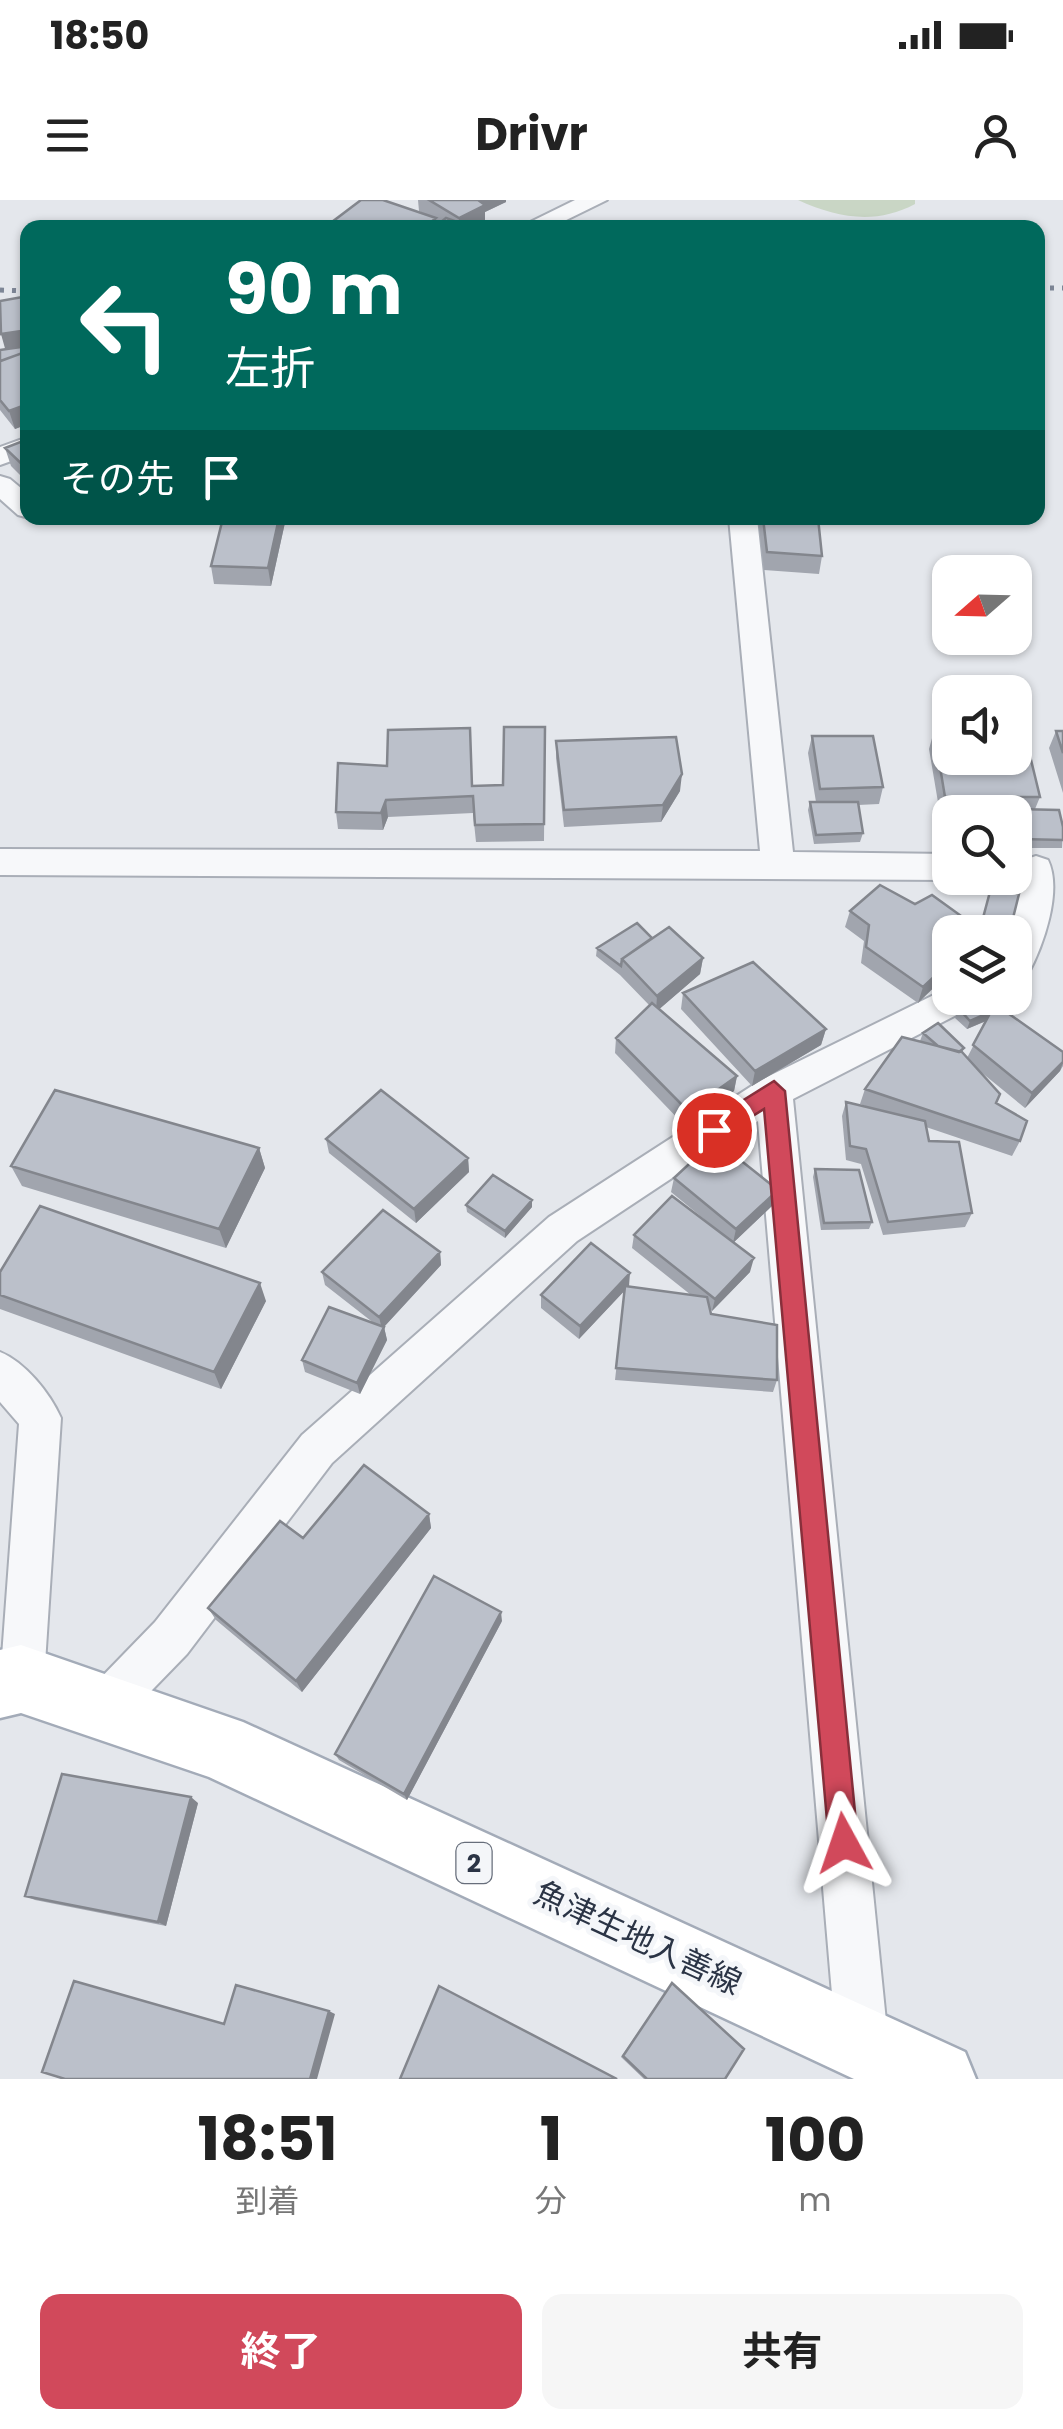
<!DOCTYPE html>
<html lang="ja">
<meta charset="utf-8">
<style>
body{margin:0;font-family:Poppins,"Noto Sans JP",sans-serif;background:#f6f6f6;color:#222;height:100vh;display:flex;flex-direction:column;font-size:38px;white-space:nowrap}
*{box-sizing:border-box;margin:0}
p{font-size:32px;color:#767676}
.icon{flex:none;width:55px;height:55px;fill:none;stroke:currentColor;stroke-width:2;stroke-linecap:round;stroke-linejoin:round}
.map{position:relative;height:1879px;overflow:hidden}
.panel{display:flex;flex-direction:column;background:#fff;flex:1}
.panel>*{flex:none}
.banner{position:absolute;left:20px;top:20px;width:1025px;height:305px;border-radius:20px;box-shadow:0 2px 8px #0004;background:#00695c;color:#fff;overflow:hidden}
.needle{width:65px;rotate:250deg}
.buttons{position:absolute;left:932px;top:355px;display:grid;gap:20px}
.buttons a{display:grid;place-items:center;width:100px;height:100px;border-radius:20px;background:#fff;box-shadow:0 2px 8px #0004;font-size:50px}
.pin{position:absolute;display:grid;place-items:center;width:85px;height:85px;color:#fff;margin:-42px;border:5px solid #fff;border-radius:50%;box-shadow:0 2px 10px #0007}
.me{position:absolute;width:110px;margin:-55px;rotate:355deg;stroke-linejoin:round;filter:drop-shadow(0 0 8px #0008)}
.turn{display:flex;align-items:center;gap:35px;height:210px;padding:0 40px;font-size:45px}
.turn .icon{width:130px;height:130px;stroke-width:2.5}
.turn b{display:block;font-size:70px;line-height:85px}
.then{display:flex;align-items:center;height:95px;padding:0 40px;background:#0003;gap:20px;font-size:38px}
.eta{display:flex;justify-content:space-evenly;align-items:center;height:170px;text-align:center}
.eta b{font-size:60px;font-weight:700;line-height:70px}
.cta{display:flex;gap:20px;margin-top:auto;padding:20px 40px}
.cta a{flex:1;height:115px;border-radius:20px;background:#d1495b;color:#fff;font-size:40px;font-weight:700;line-height:115px;text-align:center}
.cta a+a{background:#f6f6f6;color:#222}
.status{display:flex;justify-content:space-between;align-items:center;height:70px;padding:0 50px;background:#fff;direction:ltr}
.status svg{height:28px;fill:currentColor}
header{display:flex;justify-content:space-between;align-items:center;height:130px;padding:0 40px;background:#fff;font-size:45px;font-weight:700}
.map>svg:first-child{display:block}
.green{fill:#c9d6c5}
.lines{fill:none;stroke-linecap:round;stroke-linejoin:round}
.minor-casing{stroke:#a9aeb7;stroke-width:4}
.primary-casing{stroke:#a3abb8;stroke-width:5}
.minor{fill:#f7f8fa;fill-rule:evenodd}
.primary{fill:#fff;fill-rule:evenodd}
.rail{stroke:#7d8696;stroke-width:5;stroke-dasharray:4 8;stroke-linecap:butt}
.wall{fill:#a1a5ae}
.shaded-wall{fill:#83868d}
.building{fill:#bbc0ca;stroke:#83868d;stroke-width:2.5}
.route{fill:#d1495b;stroke:#882f3b;stroke-width:2.5}
.labels{text-anchor:middle;stroke-width:10;stroke-linejoin:round;paint-order:stroke}
.shield{fill:#f4f6f9;stroke:#676e7b;stroke-width:2.5}
.shield-label{font-size:25px;font-weight:bold;fill:#2b3445}
.near-street-label{font-size:32px;fill:#2b3445;stroke:#f4f6f9}
</style>
<div class="status"><b>18:50</b><svg viewBox="0 0 49 12"><path d="M0 12V9h3v3zM5 12V6h3v6zM10 12V3h3v9zM15 12V0h3v12zM26 1h20v11H26zM47 4h2v5h-2z"/></svg></div>
<header><svg class="icon" aria-label="menu" viewBox="0 0 24 24"><path d="M4 6h16M4 12h16M4 18h16"/></svg>Drivr<svg class="icon" aria-label="person" viewBox="0 0 24 24"><circle cx="12" cy="8" r="4"/><path d="M4 21q1-7 8-7t8 7"/></svg></header>
<div class="map">
<svg width="1063" height="1879" viewBox="0 0 1063 1879">
<rect width="100%" height="100%" fill="#e4e7ec"/>
<!-- green -->
<path class="green" d="M 798,0 L 915,0 L 915,4 C 876,25 837,18 798,0 Z"/>
<g class="lines">
<!-- minor casing -->
<g class="minor-casing">
<path id="minor" d="M 575,0 L 607,0 L 550,28 L 518,28 Z
M 28,237 L 28,255 L 0,265 L 0,247 Z
M 0,276 L 10,279 L 28,294 L 29,318 L 18,315 L 0,299 Z
M 729,318 L 757,318 L 793,652 L 950,654 L 950,678 L 957,678 L 950,680 L 0,675 L 0,649 L 760,651 Z
M 1036,656 L 1048,660 C 1063,691 1043,747 1027,776 L 1015,780 L 1015,732 L 1010,732 C 1018,709 1013,681 1024,660 Z
M 950,787 L 950,798 L 975,798 L 970,808 L 793,899 L 888,1841 L 880,1859 L 862,1867 L 844,1859 L 836,1841 L 758,921 L 577,1041 L 332,1263 L 187,1454 L 121,1522 L 105,1529 L 89,1522 L 82,1506 L 89,1490 L 155,1422 L 302,1235 L 549,1017 L 761,880 Z
M 0,1152 C 25,1162 50,1193 61,1218 L 44,1479 L 37,1495 L 21,1502 L 5,1495 L 0,1484 L 19,1224 L 0,1202 Z"/>
</g>
<!-- primary casing -->
<g class="primary-casing">
<path id="primary" d="M 21,1445 L 243,1522 L 965,1852 L 976,1879 L 854,1879 L 209,1577 L 21,1513 L 0,1518 L 0,1450 Z"/>
</g>
<!-- minor -->
<use href="#minor" class="minor"/>
<!-- primary -->
<use href="#primary" class="primary"/>
<!-- rail -->
<path class="rail" d="M 1038,88 L 1063,88
M 0,90 L 28,91"/>
</g>
<!-- wall -->
<path class="wall" d="M 418,0 L 506,0 L 506,2 L 485,12 L 485,23 L 476,28 L 333,28 L 332,22 L 425,14 L 419,11 Z
M 28,96 L 28,224 L 15,229 L 0,210 L 0,150 L 6,149 L 0,129 L 0,101 Z
M 28,239 L 28,283 L 11,266 L 5,248 Z
M 223,318 L 286,318 L 271,386 L 214,384 L 211,366 Z
M 758,318 L 818,318 L 822,356 L 819,374 L 764,370 Z
M 545,527 L 544,641 L 476,642 L 473,613 L 388,617 L 383,630 L 338,629 L 336,612 L 338,563 L 472,586 L 503,585 Z
M 934,531 L 1040,597 L 1035,609 L 1063,627 L 1062,648 L 1018,648 L 1015,632 L 1015,612 L 950,612 L 950,614 L 940,614 L 929,549 Z
M 1056,531 L 1063,531 L 1063,593 L 1049,548 Z
M 812,536 L 883,587 L 879,604 L 858,605 L 863,633 L 860,642 L 814,644 L 808,610 L 810,602 L 816,602 L 808,553 Z
M 556,541 L 680,591 L 661,622 L 564,627 L 556,558 Z
M 991,688 L 1011,726 L 1008,732 L 1002,732 L 980,726 Z
M 915,704 L 982,731 L 918,803 L 861,763 L 864,741 L 845,727 L 850,711 Z
M 652,738 L 703,758 L 700,774 L 659,809 L 737,876 L 734,891 L 685,926 L 615,853 L 616,838 L 650,806 L 620,775 L 596,756 L 597,748 Z
M 683,793 L 826,829 L 821,845 L 752,886 L 681,809 Z
M 959,809 L 1006,812 L 1063,852 L 1063,866 L 1060,871 L 1025,908 L 976,868 L 1020,941 L 1012,956 L 926,927 L 929,941 L 972,1013 L 965,1027 L 883,1035 L 861,964 L 846,960 L 842,916 L 846,902 L 871,908 L 860,904 L 865,889 L 920,841 L 923,833 L 964,848 L 962,853 L 967,858 L 986,821 L 967,829 L 955,818 Z
M 326,939 L 468,958 L 469,972 L 416,1023 L 329,953 Z
M 259,948 L 265,968 L 226,1048 L 22,986 L 11,966 Z
M 815,969 L 872,1022 L 869,1029 L 821,1030 L 813,977 Z
M 674,978 L 778,990 L 774,1004 L 733,1043 L 750,1072 L 712,1111 L 710,1109 L 711,1114 L 777,1180 L 773,1192 L 615,1180 L 625,1090 L 579,1139 L 541,1108 L 541,1095 L 629,1086 L 691,1095 L 632,1048 L 634,1035 L 732,1042 L 671,992 Z
M 466,1005 L 532,1007 L 505,1038 L 467,1012 Z
M 440,1052 L 441,1065 L 384,1127 L 387,1140 L 360,1194 L 305,1172 L 302,1160 L 375,1124 L 325,1085 L 322,1072 Z
M 0,1072 L 266,1101 L 221,1189 L 0,1109 Z
M 429,1314 L 431,1328 L 302,1492 L 216,1420 L 208,1408 L 303,1338 Z
M 502,1421 L 407,1600 L 339,1560 L 335,1554 Z
M 198,1603 L 166,1726 L 35,1700 L 25,1696 Z
M 672,1783 L 725,1879 L 644,1879 L 621,1857 Z"/>
<!-- shaded-wall -->
<path class="shaded-wall" d="M 475,0 L 506,0 L 506,2 L 485,12 L 485,23 L 476,28 L 459,28 L 459,18 Z
M 436,18 L 436,28 L 424,28 Z
M 28,130 L 28,148 L 6,152 L 1,134 Z
M 28,204 L 28,224 L 15,229 L 9,211 Z
M 279,318 L 286,318 L 271,386 L 268,368 Z
M 682,574 L 680,591 L 661,622 L 663,605 Z
M 386,600 L 388,617 L 383,630 L 381,613 Z
M 703,758 L 700,774 L 656,812 L 657,796 Z
M 950,762 L 950,772 L 918,803 L 923,787 Z
M 1010,804 L 1007,812 L 967,829 L 970,821 Z
M 826,829 L 821,845 L 752,886 L 755,871 Z
M 1063,862 L 1060,871 L 1025,908 L 1032,893 Z
M 737,876 L 734,891 L 685,926 L 688,911 Z
M 259,948 L 265,968 L 226,1048 L 219,1029 Z
M 468,958 L 469,972 L 416,1023 L 414,1009 Z
M 778,990 L 774,1004 L 733,1043 L 736,1029 Z
M 532,1000 L 532,1007 L 505,1038 L 505,1031 Z
M 440,1052 L 441,1065 L 382,1129 L 379,1117 Z
M 754,1058 L 750,1072 L 712,1111 L 715,1099 Z
M 630,1073 L 629,1086 L 579,1139 L 580,1126 Z
M 260,1083 L 266,1101 L 221,1189 L 214,1172 Z
M 384,1127 L 387,1140 L 360,1194 L 357,1183 Z
M 429,1314 L 431,1328 L 302,1492 L 296,1481 Z
M 501,1412 L 502,1421 L 407,1600 L 404,1594 Z
M 191,1597 L 198,1603 L 166,1726 L 158,1722 Z
M 329,1811 L 335,1814 L 317,1879 L 310,1879 Z"/>
<!-- building -->
<path class="building" d="M 361,0 L 383,0 L 436,18 L 424,28 L 348,28 L 332,22 Z
M 429,0 L 478,0 L 485,5 L 459,18 Z
M 446,18 L 463,24 L 459,28 L 435,27 Z
M 28,96 L 28,130 L 1,134 L 0,101 Z
M 28,146 L 28,151 L 1,161 L 0,159 L 0,150 Z
M 28,151 L 28,204 L 9,211 L 0,200 L 0,161 Z
M 28,239 L 28,270 L 5,248 Z
M 223,318 L 279,318 L 268,368 L 211,366 Z
M 763,318 L 818,318 L 822,356 L 767,352 Z
M 504,527 L 545,527 L 544,624 L 475,625 L 473,596 L 386,600 L 381,613 L 336,612 L 338,563 L 387,566 L 388,530 L 470,528 L 472,586 L 503,585 Z
M 934,531 L 950,531 L 950,558 L 1015,558 L 1015,531 L 1024,531 L 1040,597 L 945,597 Z
M 1056,531 L 1063,531 L 1063,553 Z
M 812,536 L 873,536 L 883,587 L 820,589 Z
M 676,537 L 682,574 L 663,605 L 564,610 L 556,541 Z
M 810,602 L 858,602 L 863,633 L 816,635 Z
M 1016,609 L 1059,610 L 1063,627 L 1063,640 L 1021,639 Z
M 880,685 L 915,704 L 932,695 L 982,731 L 950,732 L 950,762 L 923,787 L 866,747 L 869,725 L 850,711 Z
M 991,688 L 1019,694 L 1011,726 L 983,718 Z
M 637,723 L 652,738 L 622,759 L 621,766 L 597,748 Z
M 669,727 L 703,758 L 657,796 L 622,759 Z
M 753,762 L 826,829 L 755,871 L 683,793 Z
M 984,798 L 1006,798 L 1010,804 L 1001,808 L 995,804 L 990,812 L 970,821 L 959,809 Z
M 652,803 L 737,876 L 688,911 L 616,838 Z
M 995,804 L 1063,852 L 1063,862 L 1032,893 L 973,845 Z
M 938,823 L 964,848 L 959,852 L 938,846 L 923,833 Z
M 902,837 L 962,852 L 1000,894 L 996,903 L 1027,921 L 1020,941 L 865,889 Z
M 55,890 L 259,948 L 219,1029 L 11,966 Z
M 381,890 L 468,958 L 414,1009 L 326,939 Z
M 846,902 L 925,921 L 929,941 L 959,942 L 972,1013 L 888,1022 L 866,949 L 850,946 Z
M 715,940 L 778,990 L 736,1029 L 674,978 Z
M 815,969 L 859,970 L 872,1022 L 824,1023 Z
M 493,975 L 532,1000 L 505,1031 L 466,1005 Z
M 672,996 L 754,1058 L 715,1099 L 634,1035 Z
M 40,1006 L 260,1083 L 214,1172 L 0,1095 L 0,1072 Z
M 383,1010 L 440,1052 L 379,1117 L 322,1072 Z
M 591,1043 L 630,1073 L 580,1126 L 541,1095 Z
M 625,1086 L 707,1097 L 711,1114 L 777,1125 L 777,1180 L 616,1168 Z
M 329,1107 L 384,1127 L 357,1183 L 302,1160 Z
M 364,1265 L 429,1314 L 296,1481 L 208,1408 L 280,1321 L 303,1338 Z
M 434,1376 L 501,1412 L 404,1594 L 335,1554 Z
M 62,1574 L 191,1597 L 158,1722 L 25,1696 Z
M 74,1781 L 224,1824 L 236,1785 L 329,1811 L 310,1879 L 65,1879 L 42,1872 Z
M 672,1783 L 744,1849 L 725,1879 L 647,1879 L 623,1856 Z
M 439,1786 L 617,1879 L 400,1879 Z"/>
<!-- route -->
<path class="route" d="M 774,881 L 785,891 L 858,1643 L 854,1653 L 844,1658 L 833,1653 L 829,1643 L 764,909 L 714,940 L 705,937 L 702,930 L 705,924 Z"/>
<g class="labels">
<!-- shield labels -->
<rect class="shield" x="456.5" y="1643" width="35" height="40" rx="8"/>
<g class="shield-label">
<text x="474" y="1672">2</text>
</g>
<!-- near-street labels -->
<g class="near-street-label">
<text transform="translate(638 1738) rotate(25)" y="11">魚津生地入善線</text>
</g>
</g>
</svg>
<div class="buttons">
<a><svg class="needle" viewBox="-14 -14 28 28"><path d="M0-13l5 13h-10z" fill="#e53935"/><path d="M0 13l5-13h-10z" fill="#767676"/></svg></a>
<a><svg class="icon" aria-label="sound" viewBox="0 0 24 24"><path d="M4 9h4l5-4v14l-5-4H4zM17 9q2 3 0 6"/></svg></a>
<a><svg class="icon" aria-label="search" viewBox="0 0 24 24"><circle cx="10" cy="10" r="6"/><path d="M15 15l6 6"/></svg></a>
<a><svg class="icon" aria-label="layers" viewBox="0 0 24 24"><path d="M12 4l9 5-9 5-9-5zM3 14l9 5 9-5"/></svg></a>
</div>
<div class="pin" style="left:714px;top:930px;background:#d93025"><svg class="icon" aria-label="arrive" viewBox="0 0 24 24"><path d="M6 21V4h12l-3 4 3 4H6"/></svg></div>
<svg class="me" style="left:844px;top:1643px" viewBox="-20 -20 40 40"><path d="M0-17L14 15 0 8-14 15z" fill="#d1495b" stroke="#fff" stroke-width="4"/></svg>
<div class="banner">
<div class="turn"><svg class="icon" aria-label="left" viewBox="0 0 24 24"><path d="M17 20v-9H6M10 6l-5 5 5 5"/></svg><div><b>90 m</b>左折</div></div>
<div class="then">その先<svg class="icon" aria-label="arrive" viewBox="0 0 24 24"><path d="M6 21V4h12l-3 4 3 4H6"/></svg></div>
</div>
</div>
<section class="panel">
<div class="eta">
<div><b>18:51</b><p>到着</p></div>
<div><b>1</b><p>分</p></div>
<div><b>100</b><p>m</p></div>
</div>
<div class="cta"><a>終了</a><a>共有</a></div>
</section>
